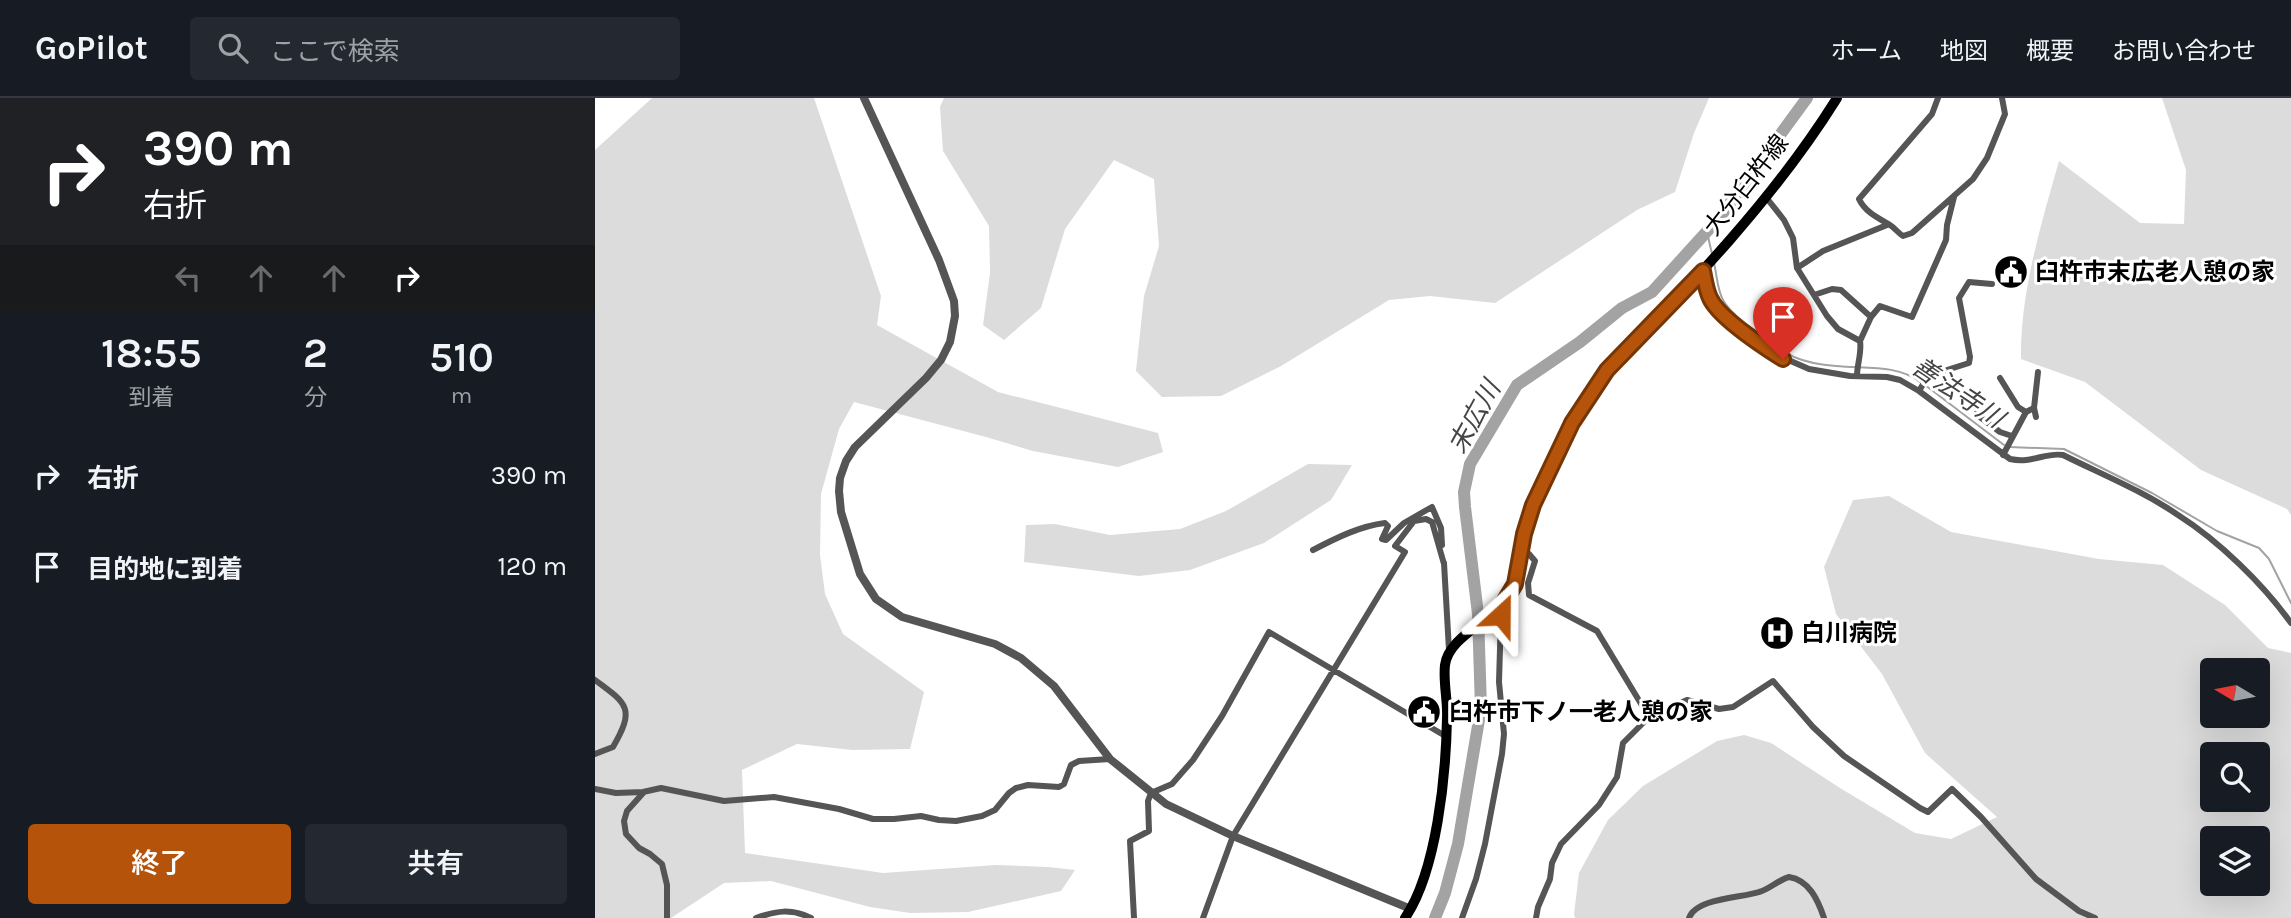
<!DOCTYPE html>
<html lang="ja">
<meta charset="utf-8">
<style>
body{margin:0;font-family:Karla,"Noto Sans JP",sans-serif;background:#242831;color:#f1f3f6;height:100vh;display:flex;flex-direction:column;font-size:26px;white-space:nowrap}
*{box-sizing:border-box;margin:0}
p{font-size:23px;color:#9ea1a6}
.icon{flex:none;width:38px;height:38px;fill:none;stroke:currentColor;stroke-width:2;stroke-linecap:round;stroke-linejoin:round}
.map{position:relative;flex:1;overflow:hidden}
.side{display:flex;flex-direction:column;background:#171b24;width:595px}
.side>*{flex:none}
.hud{background:#202124;color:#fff;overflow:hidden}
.needle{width:46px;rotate:280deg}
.fabs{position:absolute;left:1605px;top:560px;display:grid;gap:14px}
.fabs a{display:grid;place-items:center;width:70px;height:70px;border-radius:7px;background:#171b24;box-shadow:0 7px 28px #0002;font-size:35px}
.pin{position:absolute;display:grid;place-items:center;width:60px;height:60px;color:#fff;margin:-72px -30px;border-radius:50% 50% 50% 0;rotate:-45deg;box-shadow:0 0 7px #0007}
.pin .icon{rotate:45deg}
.me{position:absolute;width:77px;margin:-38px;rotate:24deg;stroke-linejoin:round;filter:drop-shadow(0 0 5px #0008)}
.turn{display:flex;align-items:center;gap:24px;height:147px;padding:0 28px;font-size:32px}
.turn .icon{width:91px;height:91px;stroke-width:2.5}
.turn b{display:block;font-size:49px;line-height:60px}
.lanes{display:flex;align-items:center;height:66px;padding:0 28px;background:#0003;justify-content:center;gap:35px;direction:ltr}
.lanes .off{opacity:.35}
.eta{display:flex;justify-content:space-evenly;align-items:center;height:119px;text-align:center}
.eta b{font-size:42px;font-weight:600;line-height:49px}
.action{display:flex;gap:14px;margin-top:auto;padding:14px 28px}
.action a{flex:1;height:80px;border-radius:7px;background:#b45309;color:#fff;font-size:28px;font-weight:600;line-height:80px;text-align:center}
.action a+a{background:#242831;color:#f1f3f6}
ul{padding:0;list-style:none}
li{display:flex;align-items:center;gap:21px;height:91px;padding:0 28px}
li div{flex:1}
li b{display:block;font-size:26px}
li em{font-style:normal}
header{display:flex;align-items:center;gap:42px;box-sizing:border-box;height:98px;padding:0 35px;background:#171b24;border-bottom:2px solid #363941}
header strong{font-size:33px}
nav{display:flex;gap:38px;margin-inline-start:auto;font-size:24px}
.search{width:490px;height:63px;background:#242831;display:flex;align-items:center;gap:18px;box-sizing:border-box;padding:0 24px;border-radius:7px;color:#9ea1a6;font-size:26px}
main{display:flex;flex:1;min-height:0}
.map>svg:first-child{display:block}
.green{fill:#dcdcdc;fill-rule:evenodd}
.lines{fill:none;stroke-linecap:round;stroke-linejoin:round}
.stream{stroke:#a3a3a3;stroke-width:2}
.river{stroke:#a3a3a3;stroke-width:12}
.minor{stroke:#555;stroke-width:6}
.tertiary{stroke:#555;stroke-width:8}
.primary{stroke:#000;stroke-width:10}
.route-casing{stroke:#753606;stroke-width:18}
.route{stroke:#b45309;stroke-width:12}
.labels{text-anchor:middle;stroke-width:6;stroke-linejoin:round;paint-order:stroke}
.street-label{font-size:24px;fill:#000;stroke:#fff}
.poi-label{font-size:24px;font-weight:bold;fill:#000;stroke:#fff;text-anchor:start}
.water-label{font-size:26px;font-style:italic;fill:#444;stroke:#fff}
</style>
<header>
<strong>GoPilot</strong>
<div class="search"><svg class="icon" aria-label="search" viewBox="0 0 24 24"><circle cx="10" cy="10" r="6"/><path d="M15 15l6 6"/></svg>ここで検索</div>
<nav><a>ホーム</a><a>地図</a><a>概要</a><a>お問い合わせ</a></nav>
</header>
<main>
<section class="side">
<div class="hud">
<div class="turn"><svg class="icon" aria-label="right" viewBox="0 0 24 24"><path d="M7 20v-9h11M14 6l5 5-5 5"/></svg><div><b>390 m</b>右折</div></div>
<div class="lanes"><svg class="icon off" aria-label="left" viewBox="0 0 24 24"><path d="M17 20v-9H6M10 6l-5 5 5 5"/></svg><svg class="icon off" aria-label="ahead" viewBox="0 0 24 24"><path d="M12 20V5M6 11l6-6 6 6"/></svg><svg class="icon off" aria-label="ahead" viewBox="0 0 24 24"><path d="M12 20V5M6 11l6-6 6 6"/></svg><svg class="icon" aria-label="right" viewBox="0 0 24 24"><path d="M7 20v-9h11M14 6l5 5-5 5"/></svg></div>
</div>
<div class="eta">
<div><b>18:55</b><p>到着</p></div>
<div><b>2</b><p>分</p></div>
<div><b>510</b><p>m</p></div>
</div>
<ul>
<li><svg class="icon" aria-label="right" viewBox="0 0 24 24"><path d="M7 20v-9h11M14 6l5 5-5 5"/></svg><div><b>右折</b></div><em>390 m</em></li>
<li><svg class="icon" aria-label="arrive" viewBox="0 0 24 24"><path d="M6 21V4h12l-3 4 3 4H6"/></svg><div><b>目的地に到着</b></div><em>120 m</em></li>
</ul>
<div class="action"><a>終了</a><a>共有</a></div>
</section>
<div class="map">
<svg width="1696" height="820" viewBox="0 0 1696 820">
<rect width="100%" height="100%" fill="#fff"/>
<!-- green -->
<path class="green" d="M 57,0 L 219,0 L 286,198 L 282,227 L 403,294 L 563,335 L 568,354 L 523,369 L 438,353 L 391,339 L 259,304 L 244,331 L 226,396 L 225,457 L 230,496 L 248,536 L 329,594 L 315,651 L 257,652 L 202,646 L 147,672 L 150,755 L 288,775 L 401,767 L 453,769 L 480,772 L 466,793 L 373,814 L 315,815 L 275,809 L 176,783 L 129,785 L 76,820 L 0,820 L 0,52 Z
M 349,0 L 1114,0 L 1099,35 L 1080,94 L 1042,112 L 900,205 L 835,198 L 794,202 L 686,268 L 626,298 L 567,299 L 541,273 L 549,198 L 564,148 L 559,81 L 519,62 L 470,131 L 446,210 L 409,242 L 388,227 L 395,175 L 394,128 L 348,53 L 345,9 Z
M 1567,0 L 1696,0 L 1696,417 L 1692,411 L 1606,372 L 1490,284 L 1426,261 C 1425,194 1446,127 1464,63 L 1545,125 L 1589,126 L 1591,72 Z
M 713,366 L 757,367 L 736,402 L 669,445 L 595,472 L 544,478 L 429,464 L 431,427 L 460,426 L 515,437 L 585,431 L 631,413 Z
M 1294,398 L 1356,434 L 1504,461 L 1568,467 L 1630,507 L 1673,550 L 1696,555 L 1696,820 L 980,820 L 979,816 L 984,775 L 1013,722 L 1048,688 L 1122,643 L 1149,637 L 1176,645 L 1245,690 L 1320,735 L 1356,741 L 1402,719 L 1330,655 L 1287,576 L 1241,516 L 1229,469 L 1258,402 ZM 1617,572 L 1662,572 L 1662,618 L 1617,618 ZM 1617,656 L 1662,656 L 1662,702 L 1617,702 ZM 1617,740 L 1662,740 L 1662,786 L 1617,786 Z"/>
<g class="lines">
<!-- stream -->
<path class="stream" d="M 1112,134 L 1117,156
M 1119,165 C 1122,177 1122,191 1128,202 C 1138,220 1180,250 1199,259 C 1213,265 1227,267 1241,268 C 1269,271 1302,266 1325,284
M 1330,287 L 1409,347
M 1414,349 L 1469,351 L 1557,395 L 1622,433 L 1664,450 L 1674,461 L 1696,505"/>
<!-- river -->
<path class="river" d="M 840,820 L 850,795 L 863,746 L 886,610 L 883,516 L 870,409 L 869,394 L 875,366 L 922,287 L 985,244 L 1027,210 L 1057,194 L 1125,119 L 1212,0"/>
<!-- minor -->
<path class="minor" d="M 1343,0 L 1337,16 L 1264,101 C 1270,114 1283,120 1295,127 C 1300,130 1303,135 1308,138 L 1317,135 L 1378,81 L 1392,60 L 1410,16 L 1407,0
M 1170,98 L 1189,122 L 1198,140 L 1202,170 L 1232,218 L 1243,231 L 1265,243 C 1267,255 1262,266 1262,278
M 1202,170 L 1228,153 L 1292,127
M 1108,173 L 1118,205 L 1154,237 L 1182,257 L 1214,271 L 1255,278 L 1292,279 L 1305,282 L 1324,293 L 1415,361 C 1437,366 1450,354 1468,357 C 1506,376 1548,393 1583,417 C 1624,443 1668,486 1696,525
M 1219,197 L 1237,191 L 1246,192 L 1276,219
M 1265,243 L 1276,219 L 1285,208 L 1317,219 L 1351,142 L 1352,127 L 1359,99
M 1405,280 L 1423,309 L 1431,314
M 1324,293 L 1333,278 L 1374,265 L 1375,259 L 1364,200 L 1374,184 L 1397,186
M 1381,316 L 1405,334 L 1417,338
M 1441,319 L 1439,310 L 1443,274
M 1408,357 L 1431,314 L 1439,310
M 718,452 C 741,440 765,428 790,425 L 793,428 L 787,441 L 791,442 L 809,425 L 837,409 L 846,430 L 847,447
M 926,455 L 934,456 L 940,463 L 933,485 L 934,497 L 1002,533 L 1054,619
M 849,465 L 854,552
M 0,582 C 33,606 40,611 18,649 L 0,656
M 0,691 L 21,695 L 48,694 L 66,690 L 129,703 L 179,699 L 244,711 L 278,721 L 299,721 L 326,718 L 344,722 L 361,723 L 387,718 L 400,712 L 414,695 L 421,690 L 433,687 L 464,689 L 469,686 L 476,667 L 484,663 L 515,661
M 49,694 L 32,713 L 29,723 L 31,736 L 44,750 L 55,756 L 67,766 L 72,787 L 72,820
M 161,820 C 181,813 196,810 216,820
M 539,820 L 535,743 L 554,733 L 553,703 L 556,695 L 577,686 L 598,662 L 627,618 L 674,534 L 852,639
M 608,820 L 638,738 L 810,454 L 800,448 L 819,423 L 831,421 L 837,424 L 849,466
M 867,820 L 881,781 L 890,746 L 907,656 L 909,636 L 904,584 L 906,517 L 908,506
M 941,820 L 943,809 L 955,781 L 957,765 L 966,746 L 1004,707 L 1022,679 L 1028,645 L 1054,619 L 1092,602 L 1124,611 L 1138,609 L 1178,583 L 1218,629 L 1249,658 L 1325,710 L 1333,714 L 1357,691 L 1386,719 L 1441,781 L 1484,813 L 1500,820
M 1094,820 C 1101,800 1146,800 1164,794 C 1175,791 1183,782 1194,779 C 1214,782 1223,802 1229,820"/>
<!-- tertiary -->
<path class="tertiary" d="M 269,0 L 344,162 L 359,203 L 360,218 L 355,244 L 346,262 L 331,280 L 260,349 L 251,363 L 245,380 L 244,393 L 246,414 L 265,476 L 281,501 L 307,519 L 400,546 L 426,560 L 459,588 L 515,661 L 571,706 L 638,738 L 816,811"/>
<!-- primary -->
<path class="primary" d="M 810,820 C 842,773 851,676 852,620 C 853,603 848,584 850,567 C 854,537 901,522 916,494 C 927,473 926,445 934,422 C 951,369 979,318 1012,272 C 1095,188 1179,101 1242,0"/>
</g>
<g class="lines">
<!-- route casing -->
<g class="route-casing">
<path id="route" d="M 906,517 L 908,506 L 920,486 L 929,436 L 938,407 L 977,325 L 1012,272 L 1108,173 C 1110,182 1111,192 1115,200 C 1124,220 1169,249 1188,261"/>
</g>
<!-- route -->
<use href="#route" class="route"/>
</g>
<!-- icons -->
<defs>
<g id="civic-disc" transform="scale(1.75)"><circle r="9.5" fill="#000" stroke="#fff"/><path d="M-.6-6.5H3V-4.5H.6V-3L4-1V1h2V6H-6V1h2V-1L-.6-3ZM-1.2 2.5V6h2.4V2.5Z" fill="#fff"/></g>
<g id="hospital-disc" transform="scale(1.75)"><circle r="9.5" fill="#000" stroke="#fff"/><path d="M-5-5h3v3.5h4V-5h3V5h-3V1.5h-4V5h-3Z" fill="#fff"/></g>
</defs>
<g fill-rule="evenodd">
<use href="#civic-disc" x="1416" y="174"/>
<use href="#hospital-disc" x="1182" y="535"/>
<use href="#civic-disc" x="829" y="614"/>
</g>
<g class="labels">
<!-- street labels -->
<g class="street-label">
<text transform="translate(1151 87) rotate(-52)" y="8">大分臼杵線</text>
</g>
<!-- poi labels -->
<g class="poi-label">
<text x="1440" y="182">臼杵市末広老人憩の家</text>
<text x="1206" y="543">白川病院</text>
<text x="854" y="622">臼杵市下ノ一老人憩の家</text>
</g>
<!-- water labels -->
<g class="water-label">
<text transform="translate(1363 294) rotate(34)" y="9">善法寺川</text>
<text transform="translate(879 319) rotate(-61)" y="9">末広川</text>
</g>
</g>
</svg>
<div class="fabs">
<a><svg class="needle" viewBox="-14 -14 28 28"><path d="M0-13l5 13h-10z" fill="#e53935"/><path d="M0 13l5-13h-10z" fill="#9ea1a6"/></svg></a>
<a><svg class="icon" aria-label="search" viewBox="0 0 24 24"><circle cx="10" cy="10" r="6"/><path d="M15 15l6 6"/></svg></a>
<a><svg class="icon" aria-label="layers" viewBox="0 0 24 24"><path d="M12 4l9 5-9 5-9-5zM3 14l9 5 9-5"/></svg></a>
</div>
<div class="pin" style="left:1188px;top:261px;background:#d93025"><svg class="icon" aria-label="arrive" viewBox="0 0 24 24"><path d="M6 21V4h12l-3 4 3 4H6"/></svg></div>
<svg class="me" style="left:906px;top:517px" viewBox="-20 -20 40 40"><path d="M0-17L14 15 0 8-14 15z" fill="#b45309" stroke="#fff" stroke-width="4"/></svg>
</div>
</main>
